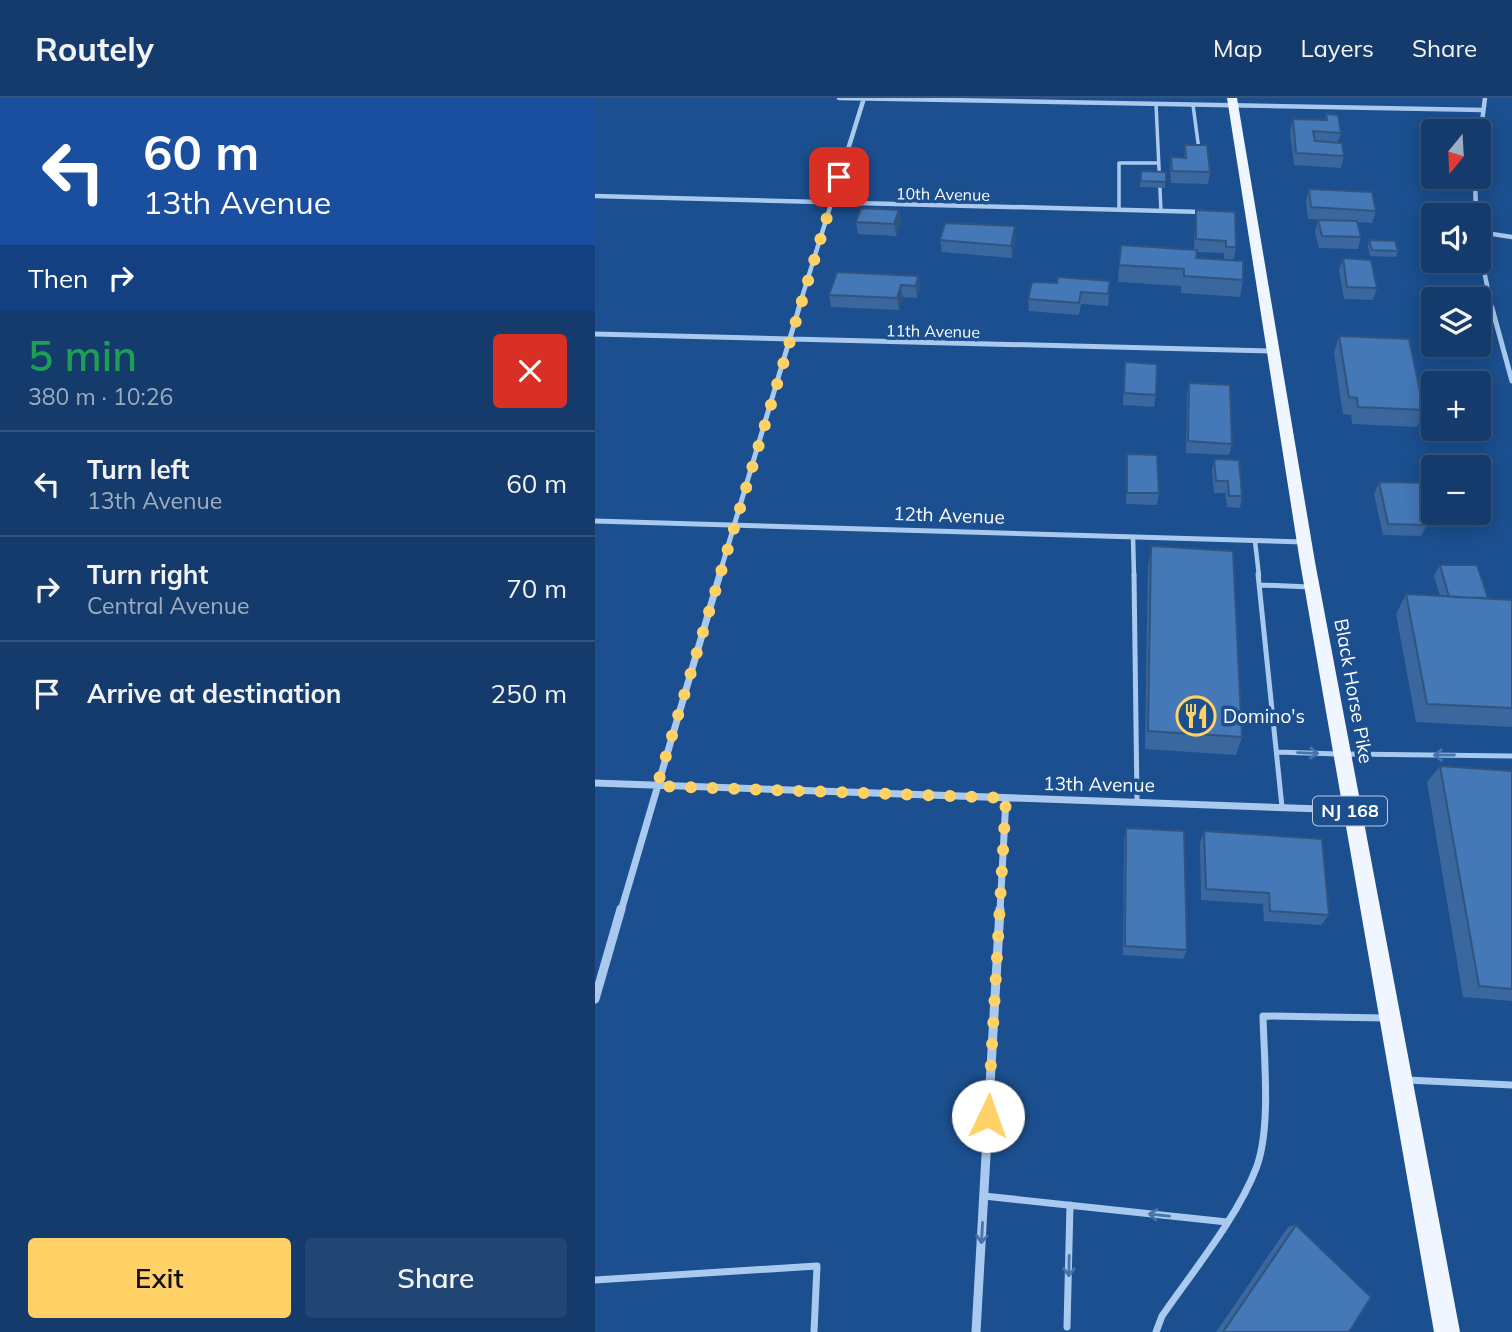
<!DOCTYPE html>
<meta charset="utf-8">
<style>
body{margin:0;font-family:Mulish,sans-serif;background:#214673;color:#f1f3f6;height:100vh;display:flex;flex-direction:column;font-size:26px;white-space:nowrap}
*{box-sizing:border-box;margin:0}
p{font-size:23px;color:#9dadc1}
.icon{flex:none;width:38px;height:38px;fill:none;stroke:currentColor;stroke-width:2;stroke-linecap:round;stroke-linejoin:round}
.map{position:relative;flex:1;overflow:hidden}
.side{display:flex;flex-direction:column;background:#143b6b;width:595px}
.side>*{flex:none}
.banner{background:#1a4fa0;color:#fff;overflow:hidden}
.needle{width:46px;rotate:198deg}
.tools{position:absolute;left:826px;top:21px;display:grid;gap:14px}
.tools a{display:grid;place-items:center;width:70px;height:70px;border-radius:7px;background:#143b6b;box-shadow:0 4px 18px #0003,0 0 0 2px #33557e;font-size:35px}
.pin{position:absolute;display:grid;place-items:center;width:60px;height:60px;color:#fff;margin:-30px;border-radius:14px;box-shadow:0 4px 10px #0006}
.me{position:absolute;width:77px;margin:-38px;rotate:3deg;stroke-linejoin:round;filter:drop-shadow(0 0 5px #0008)}
.turn{display:flex;align-items:center;gap:24px;height:147px;padding:0 28px;font-size:32px}
.turn .icon{width:91px;height:91px;stroke-width:2.5}
.turn b{display:block;font-size:49px;line-height:60px}
.then{display:flex;align-items:center;height:66px;padding:0 28px;background:#0003;gap:14px;font-size:26px}
.round{display:grid;place-items:center;flex:none;width:74px;height:74px;border-radius:7px;background:#214673}
.headline{display:flex;align-items:center;justify-content:space-between;height:119px;padding:0 28px}
h1{font-size:42px;font-weight:600;line-height:52px;color:#1e9e55}
.primary-button{display:flex;gap:14px;margin-top:auto;padding:14px 28px}
.primary-button a{flex:1;height:80px;border-radius:7px;background:#ffd166;color:#111;font-size:28px;font-weight:600;line-height:80px;text-align:center}
.primary-button a+a{background:#214673;color:#f1f3f6}
ul{padding:0;list-style:none}
li{display:flex;align-items:center;gap:21px;height:105px;padding:0 28px;border-top:2px solid #33557e}
li div{flex:1}
li b{display:block;font-size:26px}
li em{font-style:normal}
header{display:flex;align-items:center;gap:42px;box-sizing:border-box;height:98px;padding:0 35px;background:#143b6b;border-bottom:2px solid #33557e}
header strong{font-size:33px}
nav{display:flex;gap:38px;margin-inline-start:auto;font-size:24px}
main{display:flex;flex:1;min-height:0}
.map>svg:first-child{display:block}
.lines{fill:none;stroke-linecap:round;stroke-linejoin:round}
.lane-far3{stroke:#a9c9ee;stroke-width:3.5}
.lane-far2{stroke:#a9c9ee;stroke-width:4.5}
.lane-far1{stroke:#a9c9ee;stroke-width:5}
.lane{stroke:#a9c9ee;stroke-width:7}
.street-far3{stroke:#a9c9ee;stroke-width:4.5}
.street-far2{stroke:#a9c9ee;stroke-width:5}
.street-far1{stroke:#a9c9ee;stroke-width:7}
.street{stroke:#a9c9ee;stroke-width:9}
.primary{fill:#f0f6ff;fill-rule:evenodd}
.wall{fill:#3a679d}
.shaded-wall{fill:#305480}
.building{fill:#4478b7;stroke:#305480;stroke-width:2}
.oneway{stroke:#4674ac}
.route{stroke:#ffd166;stroke-width:12;stroke-dasharray:0 21.6}
.labels{text-anchor:middle;stroke-width:7;stroke-linejoin:round;paint-order:stroke}
.far-street-label{font-size:16px;fill:#fff;stroke:#1b4f8f}
.shield{fill:#1b4f8f;stroke:#bbcadd;stroke-width:2}
.shield-label{font-size:18px;font-weight:bold;fill:#fff}
.street-label{font-size:19px;fill:#fff;stroke:#1b4f8f}
.poi-label{font-size:19px;fill:#fff;stroke:#1b4f8f;text-anchor:start}
</style>
<header>
<strong>Routely</strong>
<nav><a>Map</a><a>Layers</a><a>Share</a></nav>
</header>
<main>
<section class="side">
<div class="banner">
<div class="turn"><svg class="icon" aria-label="left" viewBox="0 0 24 24"><path d="M17 20v-9H6M10 6l-5 5 5 5"/></svg><div><b>60 m</b>13th Avenue</div></div>
<div class="then">Then<svg class="icon" aria-label="right" viewBox="0 0 24 24"><path d="M7 20v-9h11M14 6l5 5-5 5"/></svg></div>
</div>
<div class="headline"><div><h1>5 min</h1><p>380 m · 10:26</p></div><a class="round" style="background:#d93025;color:#fff"><svg class="icon" aria-label="close" viewBox="0 0 24 24"><path d="M6 6l12 12M18 6L6 18"/></svg></a></div>
<ul>
<li><svg class="icon" aria-label="left" viewBox="0 0 24 24"><path d="M17 20v-9H6M10 6l-5 5 5 5"/></svg><div><b>Turn left</b><p>13th Avenue</p></div><em>60 m</em></li>
<li><svg class="icon" aria-label="right" viewBox="0 0 24 24"><path d="M7 20v-9h11M14 6l5 5-5 5"/></svg><div><b>Turn right</b><p>Central Avenue</p></div><em>70 m</em></li>
<li><svg class="icon" aria-label="arrive" viewBox="0 0 24 24"><path d="M6 21V4h12l-3 4 3 4H6"/></svg><div><b>Arrive at destination</b></div><em>250 m</em></li>
</ul>
<div class="primary-button"><a>Exit</a><a>Share</a></div>
</section>
<div class="map">
<svg width="917" height="1234" viewBox="0 0 917 1234">
<rect width="100%" height="100%" fill="#1b4f8f"/>
<g class="lines">
<!-- lane-far3 -->
<path class="lane-far3" d="M 561,6 L 566,113
M 598,7 L 604,52
M 524,112 L 524,65 L 564,65"/>
<!-- lane-far2 -->
<path class="lane-far2" d="M 538,439 L 539,478
M 660,443 L 664,478"/>
<!-- lane-far1 -->
<path class="lane-far1" d="M 539,476 L 542,702
M 663,476 L 687,709
M 666,487 L 715,489
M 682,654 L 742,656
M 752,656 L 917,658"/>
<!-- lane -->
<path class="lane" d="M 812,982 L 917,987
M 389,1098 L 632,1124
M 0,1182 L 222,1168 L 219,1234
M 472,1229 L 475,1107
M 561,1234 L 567,1218 C 598,1173 643,1119 662,1068 C 676,1028 669,961 668,918 L 791,920"/>
<!-- street-far3 -->
<path class="street-far3" d="M 244,0 L 888,12
M 884,48 L 890,0
M 880,79 L 881,117
M 0,98 L 608,114
M 884,134 L 917,139
M 884,148 L 897,212
M 203,212 L 269,0"/>
<!-- street-far2 -->
<path class="street-far2" d="M 897,210 L 917,283
M 0,236 L 675,253
M 0,423 L 708,444
M 124,478 L 204,210"/>
<!-- street-far1 -->
<path class="street-far1" d="M 0,685 L 755,712
M 26,813 L 125,476
M 405,813 L 411,700"/>
<!-- street -->
<path class="street" d="M 0,901 L 26,811
M 381,1234 L 405,811"/>
<!-- primary -->
<path class="primary" d="M 632,0 L 642,0 L 720,464 L 865,1234 L 839,1234 L 705,464 Z"/>
</g>
<!-- wall -->
<path class="wall" d="M 731,16 L 746,35 L 743,44 L 749,58 L 746,70 L 699,67 L 695,33 L 698,21 L 730,22 Z
M 590,47 L 615,74 L 613,86 L 576,85 L 575,71 L 576,59 L 589,60 Z
M 546,73 L 571,74 L 570,90 L 545,89 Z
M 714,91 L 781,113 L 777,125 L 762,124 L 766,139 L 763,151 L 724,150 L 720,134 L 723,122 L 734,122 L 713,121 L 711,103 Z
M 304,112 L 306,124 L 301,138 L 263,136 L 261,124 Z
M 601,112 L 641,149 L 639,161 L 629,161 L 629,155 L 602,154 L 601,160 L 648,182 L 645,199 L 586,195 L 586,188 L 523,184 L 524,167 L 599,152 L 600,124 Z
M 421,140 L 417,160 L 347,154 L 345,142 Z
M 774,142 L 803,153 L 801,159 L 775,158 L 773,148 Z
M 748,160 L 782,190 L 778,202 L 749,201 L 744,172 Z
M 323,178 L 325,190 L 322,200 L 308,199 L 304,212 L 236,209 L 234,197 Z
M 462,185 L 514,195 L 513,208 L 486,206 L 484,217 L 434,213 L 433,201 Z
M 744,238 L 829,312 L 822,329 L 757,326 L 756,317 L 748,316 L 739,255 Z
M 530,264 L 561,297 L 559,309 L 528,307 Z
M 594,285 L 637,346 L 634,357 L 591,355 L 592,297 Z
M 532,356 L 564,395 L 562,407 L 531,406 Z
M 619,361 L 647,398 L 645,410 L 632,409 L 630,395 L 619,395 L 617,373 Z
M 784,384 L 838,395 L 838,412 L 835,417 L 829,417 L 832,427 L 826,438 L 788,437 L 779,396 Z
M 556,448 L 647,639 L 641,657 L 550,651 L 553,469 Z
M 845,467 L 893,500 L 917,502 L 917,629 L 821,624 L 801,516 L 811,496 L 845,498 L 839,478 Z
M 845,668 L 917,673 L 917,903 L 868,899 L 832,684 Z
M 531,730 L 592,852 L 588,861 L 528,857 L 529,742 Z
M 609,733 L 734,817 L 726,827 L 669,823 L 668,806 L 606,802 L 605,745 Z
M 701,1127 L 754,1234 L 621,1234 L 693,1129 Z"/>
<!-- shaded-wall -->
<path class="shaded-wall" d="M 304,112 L 306,124 L 301,138 L 299,126 Z
M 420,128 L 421,140 L 417,160 L 416,148 Z
M 323,178 L 325,190 L 322,200 L 321,188 Z
M 306,187 L 308,199 L 304,212 L 302,200 Z"/>
<!-- building -->
<path class="building" d="M 731,16 L 743,17 L 746,35 L 718,33 L 720,43 L 747,45 L 749,58 L 701,55 L 698,21 L 732,22 Z
M 590,47 L 612,47 L 615,74 L 577,73 L 576,59 L 591,60 Z
M 546,73 L 571,74 L 571,84 L 546,83 Z
M 714,91 L 777,94 L 781,113 L 716,109 Z
M 266,110 L 304,112 L 299,126 L 261,124 Z
M 601,112 L 640,114 L 641,149 L 631,149 L 631,143 L 601,141 Z
M 723,122 L 762,123 L 766,139 L 727,138 Z
M 350,125 L 420,128 L 416,148 L 345,142 Z
M 774,142 L 800,143 L 803,153 L 777,152 Z
M 526,147 L 602,152 L 601,160 L 648,163 L 648,182 L 589,178 L 589,171 L 524,167 Z
M 748,160 L 776,162 L 782,190 L 752,189 Z
M 242,174 L 323,178 L 321,188 L 306,187 L 302,200 L 234,197 Z
M 463,179 L 515,183 L 513,196 L 486,194 L 484,205 L 433,201 L 437,184 L 462,185 Z
M 744,238 L 814,241 L 829,312 L 763,309 L 762,300 L 754,299 Z
M 530,264 L 562,266 L 561,297 L 529,295 Z
M 594,285 L 635,287 L 637,346 L 593,343 Z
M 532,356 L 562,357 L 564,395 L 532,395 Z
M 619,361 L 644,362 L 647,398 L 634,398 L 633,383 L 621,383 Z
M 784,384 L 836,385 L 838,395 L 838,406 L 826,406 L 832,427 L 793,426 Z
M 556,448 L 638,453 L 647,639 L 553,633 Z
M 845,467 L 882,467 L 893,500 L 854,499 Z
M 811,496 L 917,502 L 917,610 L 832,606 Z
M 845,668 L 917,673 L 917,891 L 884,888 Z
M 531,730 L 589,733 L 592,852 L 530,848 Z
M 609,733 L 727,741 L 734,817 L 675,813 L 674,795 L 611,791 Z
M 701,1127 L 776,1199 L 754,1234 L 628,1234 Z"/>
<!-- one-way arrows -->
<defs><path id="oneway-shaft" d="M-6 0H5M1.5-3L5.5 0L1.5 3" fill="none" stroke-width="1.6" stroke-linecap="round" stroke-linejoin="round" transform="scale(1.75)"/></defs>
<g class="oneway">
<use href="#oneway-shaft" transform="translate(713 655) rotate(2)"/>
<use href="#oneway-shaft" transform="translate(849 657) rotate(-180)"/>
<use href="#oneway-shaft" transform="translate(564 1117) rotate(-174)"/>
<use href="#oneway-shaft" transform="translate(387 1135) rotate(93)"/>
<use href="#oneway-shaft" transform="translate(474 1168) rotate(91)"/>
</g>
<g class="lines">
<!-- route -->
<path class="route" d="M 244,79 L 62,688 L 411,700 L 393,1018"/>
</g>
<!-- icons -->
<defs>
<g id="restaurant-ring" transform="scale(2.0125)"><circle r="9.5" fill="#1b4f8f" stroke="#ffd166" stroke-width="1.5"/><path d="M-5-6h1v4h1v-4h1v4h1v-4h1v5L-1.5 .5V6h-2V.5L-5-1ZM5-6V6H3V1.5H1.5Q1.5-4 5-6Z" fill="#ffd166"/></g>
</defs>
<g fill-rule="evenodd">
<use href="#restaurant-ring" x="601" y="618"/>
</g>
<g class="labels">
<!-- far-street labels -->
<g class="far-street-label">
<text transform="translate(348 96) rotate(1)" y="6">10th Avenue</text>
<text transform="translate(338 233) rotate(1)" y="6">11th Avenue</text>
</g>
<!-- shield labels -->
<rect class="shield" x="718" y="698.5" width="74" height="29" rx="5"/>
<g class="shield-label">
<text x="755" y="719">NJ 168</text>
</g>
<!-- street labels -->
<g class="street-label">
<text transform="translate(354 417) rotate(2)" y="7">12th Avenue</text>
<text transform="translate(759 593) rotate(80)" y="7">Black Horse Pike</text>
<text transform="translate(504 686) rotate(1)" y="7">13th Avenue</text>
</g>
<!-- poi labels -->
<g class="poi-label">
<text x="628" y="625">Domino's</text>
</g>
</g>
</svg>
<div class="tools">
<a><svg class="needle" viewBox="-14 -14 28 28"><path d="M0-13l5 13h-10z" fill="#e53935"/><path d="M0 13l5-13h-10z" fill="#9dadc1"/></svg></a>
<a><svg class="icon" aria-label="sound" viewBox="0 0 24 24"><path d="M4 9h4l5-4v14l-5-4H4zM17 9q2 3 0 6"/></svg></a>
<a><svg class="icon" aria-label="layers" viewBox="0 0 24 24"><path d="M12 4l9 5-9 5-9-5zM3 14l9 5 9-5"/></svg></a>
<a>+</a>
<a>−</a>
</div>
<div class="pin" style="left:244px;top:79px;background:#d93025"><svg class="icon" aria-label="arrive" viewBox="0 0 24 24"><path d="M6 21V4h12l-3 4 3 4H6"/></svg></div>
<svg class="me" style="left:393px;top:1018px" viewBox="-20 -20 40 40"><circle r="19" fill="#fff"/><path d="M0-13L10 11 0 6-10 11z" fill="#ffd166"/></svg>
</div>
</main>
